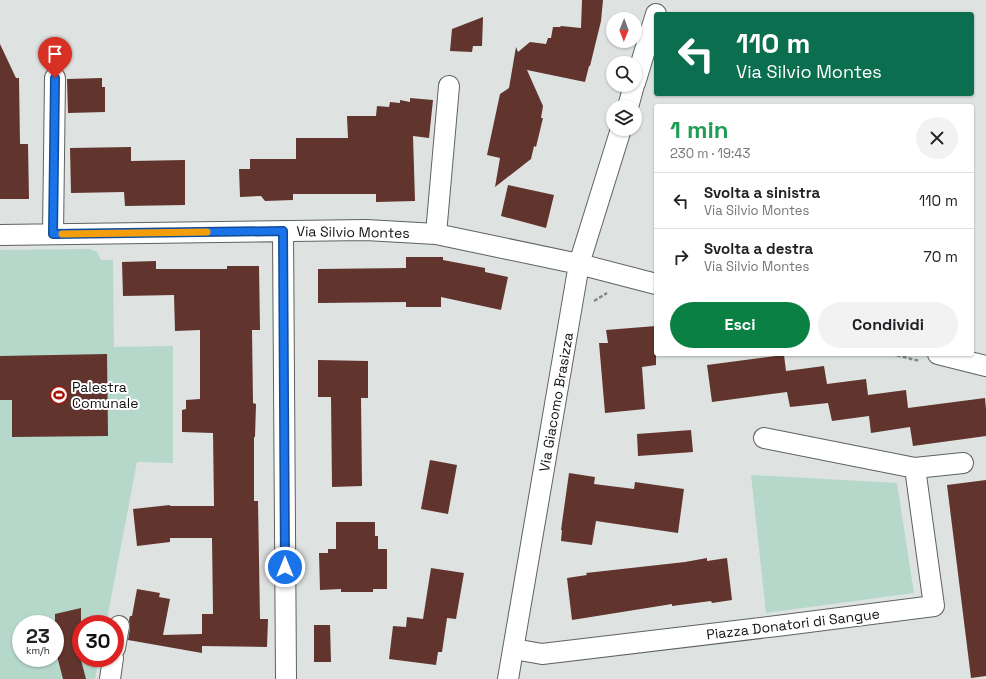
<!DOCTYPE html>
<html lang="it">
<meta charset="utf-8">
<style>
body{margin:0;font-family:"Space Grotesk",sans-serif;background:#f2f2f2;color:#202124;height:100vh;display:flex;flex-direction:column;font-size:15px;white-space:nowrap}
*{box-sizing:border-box;margin:0}
p{font-size:13px;color:#757577}
.icon{flex:none;width:22px;height:22px;fill:none;stroke:currentColor;stroke-width:2;stroke-linecap:round;stroke-linejoin:round}
.map{position:relative;flex:1;overflow:hidden}
.panel{position:absolute;left:654px;top:104px;width:320px;height:252px;display:flex;flex-direction:column;background:#fff;border-radius:4px;box-shadow:0 1px 3px #0004}
.panel>*{flex:none}
.hud{position:absolute;left:654px;top:12px;width:320px;height:84px;border-radius:4px;box-shadow:0 1px 3px #0004;background:#0b6e4f;color:#fff;overflow:hidden}
.needle{width:26px;rotate:181deg}
.controls{position:absolute;left:606px;top:12px;display:grid;gap:8px}
.controls a{display:grid;place-items:center;width:36px;height:36px;border-radius:50%;background:#fff;box-shadow:0 1px 3px #0004;font-size:20px}
.speed{position:absolute;left:12px;top:615px;display:flex;gap:8px;font-size:20px;font-weight:700;text-align:center}
.speed>*{display:grid;place-content:center;width:52px;height:52px;border-radius:50%;background:#fff;box-shadow:0 1px 3px #0004;line-height:1}
.speed small{font-size:10px;font-weight:400}
.speed .limit{border:6px solid #d22;background:#fff;color:#111}
.pin{position:absolute;display:grid;place-items:center;width:34px;height:34px;color:#fff;margin:-41px -17px;border-radius:50% 50% 50% 0;rotate:-45deg;box-shadow:0 0 4px #0007}
.pin .icon{rotate:45deg}
.me{position:absolute;width:44px;margin:-22px;rotate:0deg;stroke-linejoin:round;filter:drop-shadow(0 0 3px #0008)}
.turn{display:flex;align-items:center;gap:14px;height:84px;padding:0 16px;font-size:18px}
.turn .icon{width:52px;height:52px;stroke-width:2.5}
.turn b{display:block;font-size:28px;line-height:34px}
.round{display:grid;place-items:center;flex:none;width:42px;height:42px;border-radius:21px;background:#f2f2f2}
.overview{display:flex;align-items:center;justify-content:space-between;height:68px;padding:0 16px}
h1{font-size:24px;font-weight:800;line-height:30px;color:#1e9e55}
.action{display:flex;gap:8px;margin-top:auto;padding:8px 16px}
.action a{flex:1;height:46px;border-radius:24px;background:#0b8043;color:#fff;font-size:16px;font-weight:800;line-height:46px;text-align:center}
.action a+a{background:#f2f2f2;color:#202124}
ul{padding:0;list-style:none}
li{display:flex;align-items:center;gap:12px;height:56px;padding:0 16px;border-top:1px solid #e0e0e0}
li div{flex:1}
li b{display:block;font-size:15px}
li em{font-style:normal}
.map>svg:first-child{display:block}
.green{fill:#b5d8cb;fill-rule:evenodd}
.building{fill:#61342d}
.lines{fill:none;stroke-linecap:round;stroke-linejoin:round}
.minor-casing{stroke:#5e6260;stroke-width:22}
.path{stroke:#848886;stroke-width:2.5;stroke-dasharray:4 2;stroke-linecap:butt}
.minor{stroke:#fff;stroke-width:20}
.route-casing{stroke:#114b97;stroke-width:10}
.route{stroke:#1a73e8;stroke-width:7}
.slow{stroke:#f59e0b;stroke-width:7}
.labels{text-anchor:middle;stroke-width:4;stroke-linejoin:round;paint-order:stroke}
.street-label{font-size:14px;fill:#111312;stroke:#fff}
.poi-label{font-size:14px;fill:#111312;stroke:#fff;text-anchor:start}
</style>
<div class="map">
<svg width="986" height="679" viewBox="0 0 986 679">
<rect width="100%" height="100%" fill="#dee3e1"/>
<!-- green -->
<path class="green" d="M 90,249 L 97,252 L 101,260 L 113,260 L 114,347 L 173,346 L 173,463 L 137,462 L 106,624 L 81,624 L 81,658 L 99,658 L 95,679 L 0,679 L 0,250 ZM 21,624 L 55,624 L 55,658 L 21,658 Z
M 751,475 L 897,483 L 914,593 L 766,613 Z"/>
<!-- building -->
<path class="building" d="M 582,0 L 603,0 L 601,21 L 590,66 L 589,66 L 585,82 L 527,70 L 543,106 L 541,118 L 543,118 L 536,147 L 534,146 L 531,159 L 495,187 L 500,158 L 487,155 L 500,94 L 509,88 L 516,47 L 518,52 L 530,42 L 546,44 L 548,38 L 551,38 L 553,27 L 560,27 L 561,26 L 581,28 Z
M 483,17 L 482,46 L 473,46 L 472,52 L 450,51 L 452,29 Z
M 0,44 L 16,78 L 19,78 L 20,144 L 28,144 L 29,199 L 0,199 Z
M 102,78 L 102,87 L 105,87 L 105,112 L 68,113 L 67,79 Z
M 410,98 L 433,100 L 429,138 L 413,136 L 415,201 L 376,202 L 376,194 L 293,194 L 293,200 L 265,201 L 261,196 L 240,197 L 239,169 L 250,169 L 250,159 L 296,159 L 296,138 L 348,138 L 347,116 L 376,116 L 377,106 L 389,107 L 390,102 L 400,103 L 400,100 L 410,102 Z
M 131,147 L 131,161 L 185,160 L 185,205 L 125,206 L 124,192 L 71,193 L 70,148 Z
M 508,185 L 554,195 L 546,228 L 501,216 Z
M 406,257 L 443,257 L 443,260 L 485,268 L 485,272 L 508,277 L 501,310 L 441,297 L 441,307 L 406,307 L 406,302 L 318,303 L 318,269 L 406,268 Z
M 156,261 L 156,269 L 227,269 L 227,266 L 259,266 L 260,330 L 252,330 L 253,403 L 256,404 L 255,437 L 254,437 L 254,501 L 258,501 L 260,619 L 268,619 L 267,647 L 202,646 L 202,653 L 128,640 L 130,628 L 129,620 L 130,616 L 132,616 L 137,589 L 160,593 L 159,597 L 170,599 L 163,635 L 202,634 L 202,614 L 213,614 L 212,538 L 170,538 L 170,542 L 137,546 L 133,509 L 170,505 L 170,506 L 214,506 L 213,433 L 182,432 L 182,410 L 186,409 L 186,400 L 200,399 L 200,330 L 175,331 L 174,295 L 123,296 L 122,262 Z
M 656,326 L 656,365 L 642,367 L 645,409 L 605,413 L 599,343 L 608,343 L 606,330 Z
M 107,354 L 108,436 L 12,437 L 12,400 L 0,400 L 0,356 Z
M 784,355 L 786,371 L 824,366 L 827,384 L 866,379 L 868,395 L 906,390 L 908,408 L 985,398 L 986,409 L 986,436 L 913,446 L 910,427 L 871,433 L 869,416 L 832,421 L 828,403 L 790,407 L 787,392 L 712,402 L 707,365 Z
M 318,360 L 368,361 L 368,398 L 361,398 L 362,486 L 332,487 L 331,397 L 318,397 Z
M 691,430 L 693,452 L 638,456 L 637,434 Z
M 430,460 L 457,465 L 448,514 L 421,509 Z
M 569,473 L 595,477 L 594,484 L 634,489 L 635,482 L 684,489 L 678,533 L 596,521 L 592,545 L 561,541 L 562,530 L 561,530 Z
M 986,480 L 986,676 L 971,678 L 947,485 Z
M 336,522 L 375,522 L 375,536 L 378,536 L 378,549 L 387,549 L 387,589 L 373,589 L 373,592 L 341,592 L 341,589 L 320,590 L 319,553 L 328,553 L 328,549 L 336,549 Z
M 707,558 L 707,561 L 727,558 L 732,600 L 712,603 L 711,601 L 672,606 L 672,604 L 572,620 L 567,578 L 587,575 L 586,573 L 685,562 Z
M 431,568 L 464,573 L 456,619 L 447,618 L 442,652 L 438,652 L 436,665 L 389,659 L 393,626 L 406,627 L 407,617 L 423,619 Z
M 81,608 L 81,660 L 86,679 L 63,679 L 55,648 L 55,614 Z
M 314,625 L 330,625 L 331,662 L 314,662 Z"/>
<g class="lines">
<!-- minor casing -->
<g class="minor-casing">
<path id="minor" d="M 635,83 L 656,14
M 628,107 L 634,85
M 283,231 L 286,679
M 53,234 L 55,78
M 436,234 L 449,86
M 0,235 L 366,230 L 436,234 L 579,264 L 656,284
M 938,354 L 986,366
M 915,468 L 963,463
M 115,648 L 119,626
M 514,649 L 542,654 L 777,626 L 934,606 L 915,468 L 764,438
M 110,679 L 113,658
M 508,679 L 579,264 L 621,129"/>
</g>
<!-- path -->
<path class="path" d="M 594,301 L 607,293
M 891,354 L 920,361"/>
<!-- minor -->
<use href="#minor" class="minor"/>
</g>
<g class="lines">
<!-- route casing -->
<g class="route-casing">
<path id="route" d="M 55,78 L 53,234 L 283,231 L 285,567"/>
</g>
<!-- route -->
<use href="#route" class="route"/>
<!-- slow -->
<path class="slow" d="M 62,234 L 207,232"/>
</g>
<!-- icons -->
<defs>
<g id="stadium-ring" transform="scale(0.9)"><circle r="9.5" fill="#fff" stroke="#a61307" stroke-width="1.5"/><path d="M0-5a6.5 5 0 1 0 0 10a6.5 5 0 1 0 0-10ZM-3.5-1.8h7v3.6h-7Z" fill="#a61307"/></g>
</defs>
<g fill-rule="evenodd">
<use href="#stadium-ring" x="59" y="395"/>
</g>
<g class="labels">
<!-- street labels -->
<g class="street-label">
<text transform="translate(353 232) rotate(1)" y="5">Via Silvio Montes</text>
<text transform="translate(556 402) rotate(-80)" y="5">Via Giacomo Brasizza</text>
<text transform="translate(793 624) rotate(-7)" y="5">Piazza Donatori di Sangue</text>
</g>
<!-- poi labels -->
<g class="poi-label">
<text x="72" y="392">Palestra<tspan x="72" dy="16">Comunale</tspan></text>
</g>
</g>
</svg>
<div class="controls">
<a><svg class="needle" viewBox="-14 -14 28 28"><path d="M0-13l5 13h-10z" fill="#e53935"/><path d="M0 13l5-13h-10z" fill="#757577"/></svg></a>
<a><svg class="icon" aria-label="search" viewBox="0 0 24 24"><circle cx="10" cy="10" r="6"/><path d="M15 15l6 6"/></svg></a>
<a><svg class="icon" aria-label="layers" viewBox="0 0 24 24"><path d="M12 4l9 5-9 5-9-5zM3 14l9 5 9-5"/></svg></a>
</div>
<div class="speed"><div>23<small>km/h</small></div><div class="limit">30</div></div>
<div class="pin" style="left:55px;top:78px;background:#d93025"><svg class="icon" aria-label="arrive" viewBox="0 0 24 24"><path d="M6 21V4h12l-3 4 3 4H6"/></svg></div>
<svg class="me" style="left:285px;top:567px" viewBox="-20 -20 40 40"><circle r="17" fill="#1a73e8" stroke="#fff" stroke-width="3"/><path d="M0-11L8 9 0 5-8 9z" fill="#fff"/></svg>
<div class="hud">
<div class="turn"><svg class="icon" aria-label="left" viewBox="0 0 24 24"><path d="M17 20v-9H6M10 6l-5 5 5 5"/></svg><div><b>110 m</b>Via Silvio Montes</div></div>
</div>
<section class="panel">
<div class="overview"><div><h1>1 min</h1><p>230 m · 19:43</p></div><a class="round"><svg class="icon" aria-label="close" viewBox="0 0 24 24"><path d="M6 6l12 12M18 6L6 18"/></svg></a></div>
<ul>
<li><svg class="icon" aria-label="left" viewBox="0 0 24 24"><path d="M17 20v-9H6M10 6l-5 5 5 5"/></svg><div><b>Svolta a sinistra</b><p>Via Silvio Montes</p></div><em>110 m</em></li>
<li><svg class="icon" aria-label="right" viewBox="0 0 24 24"><path d="M7 20v-9h11M14 6l5 5-5 5"/></svg><div><b>Svolta a destra</b><p>Via Silvio Montes</p></div><em>70 m</em></li>
</ul>
<div class="action"><a>Esci</a><a>Condividi</a></div>
</section>
</div>
